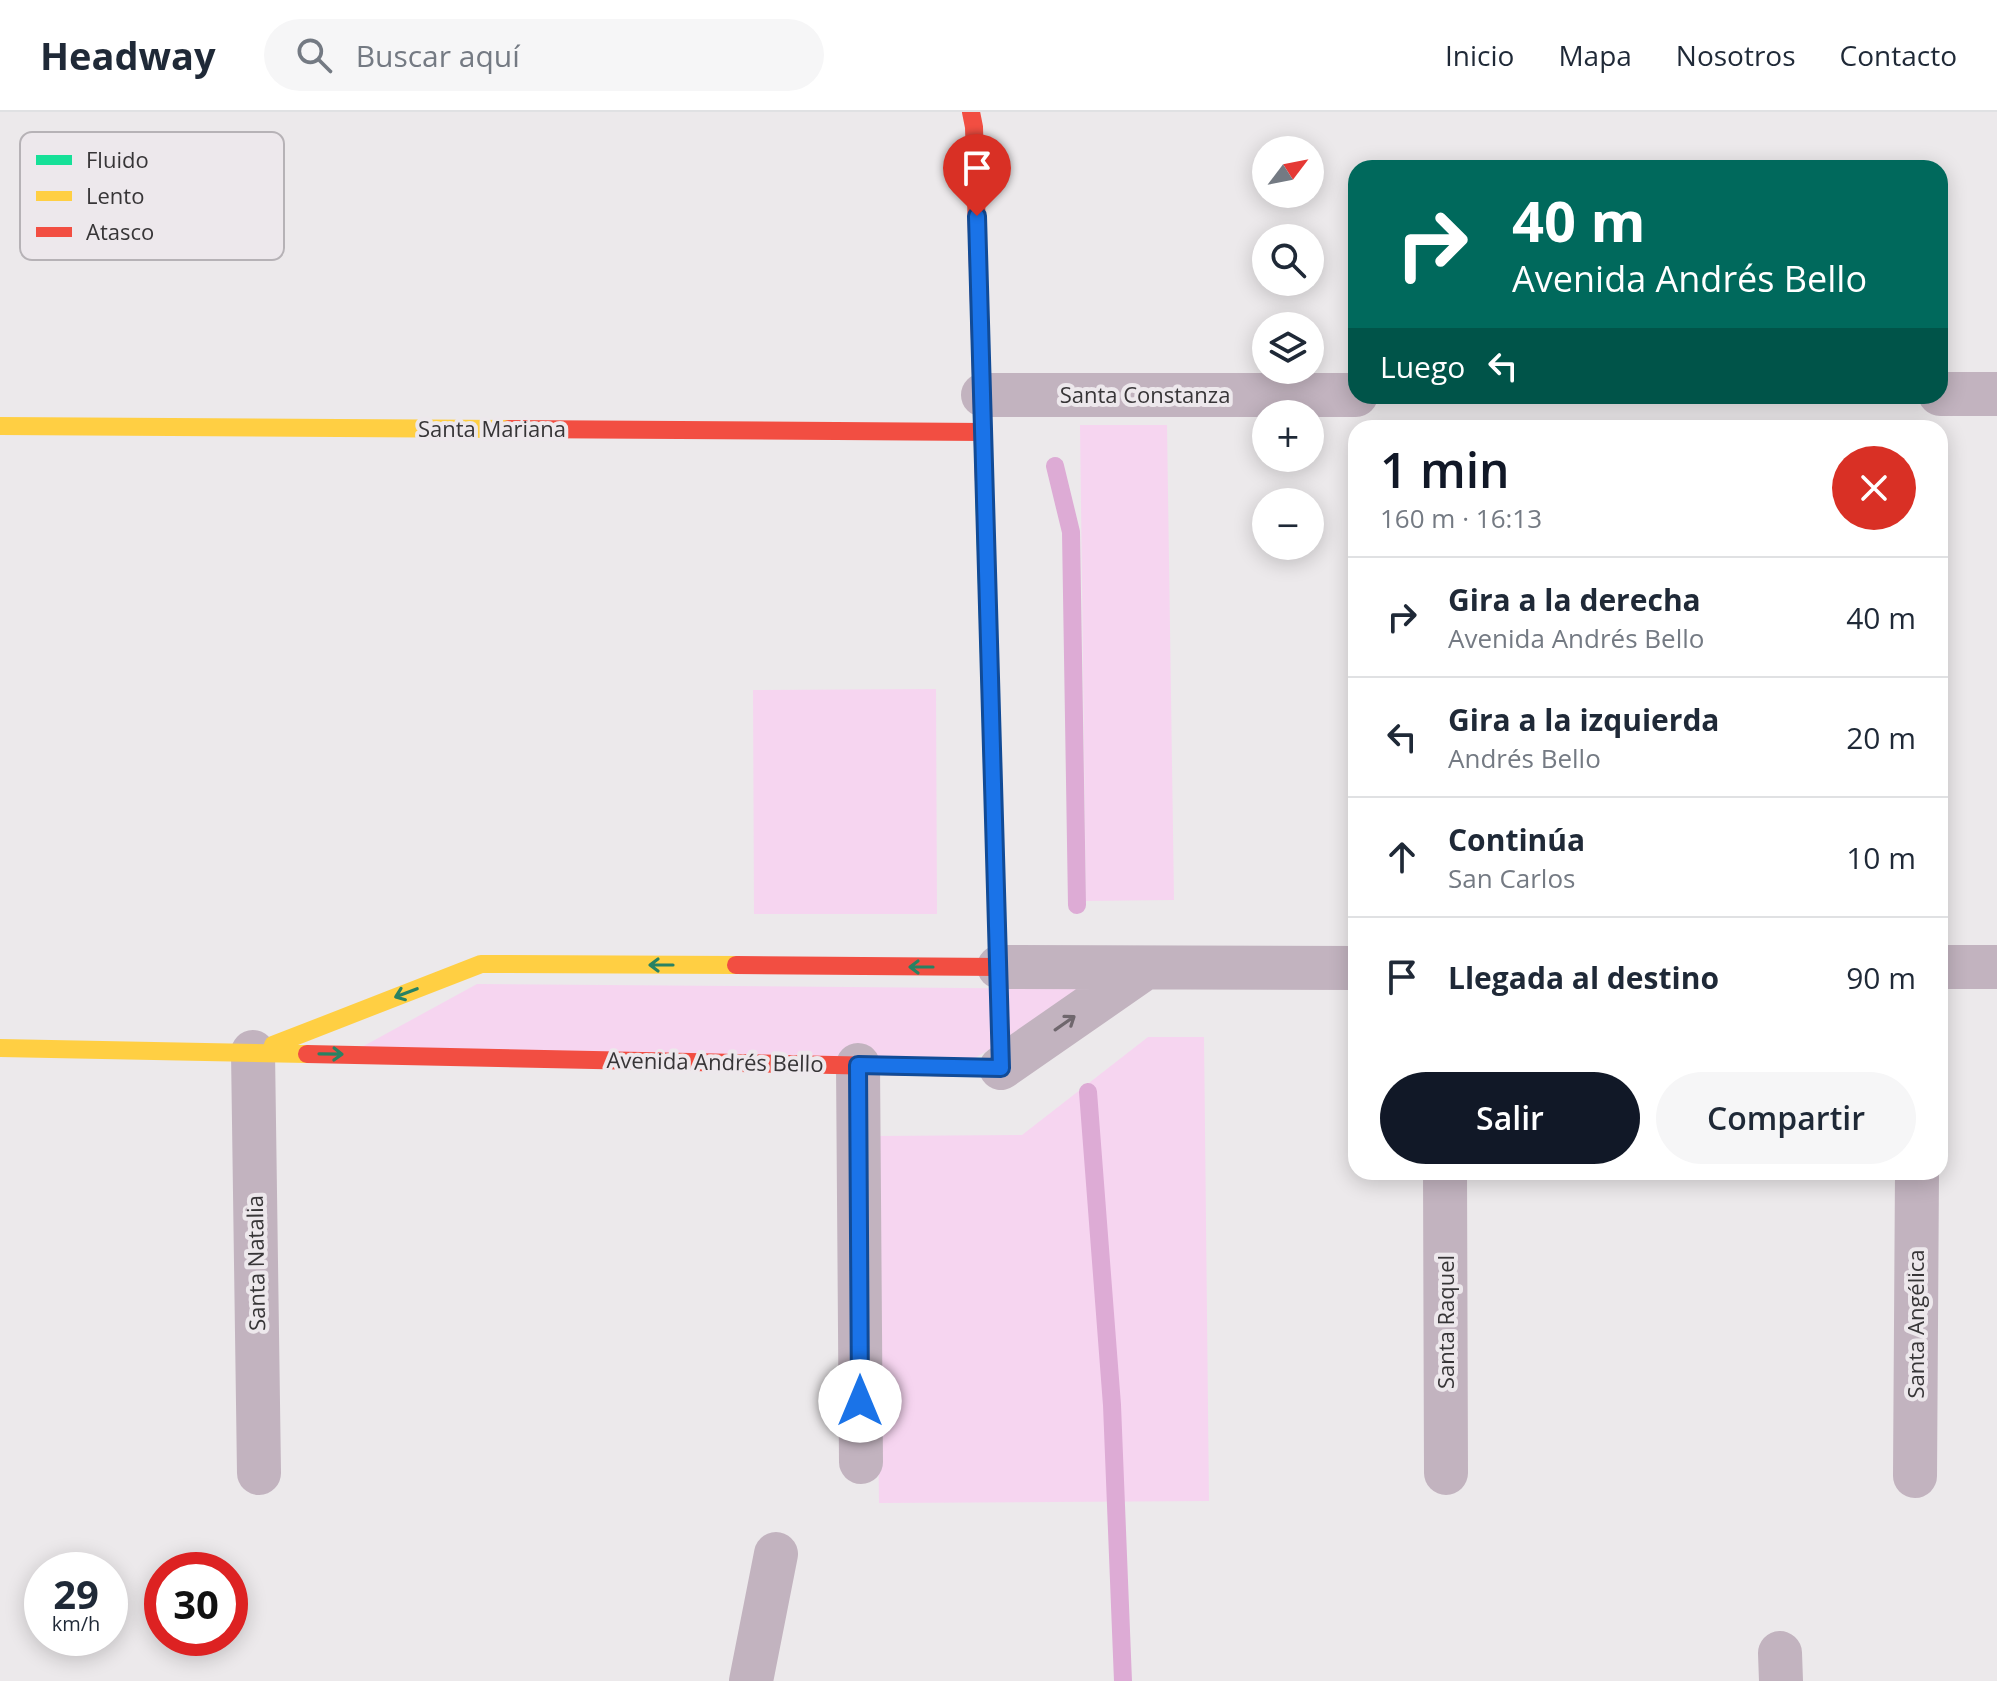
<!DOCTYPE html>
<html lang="es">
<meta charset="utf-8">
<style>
body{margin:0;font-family:"Open Sans",sans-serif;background:#f6f6f7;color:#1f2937;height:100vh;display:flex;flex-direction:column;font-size:30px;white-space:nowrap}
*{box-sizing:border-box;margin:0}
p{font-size:26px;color:#747a83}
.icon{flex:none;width:44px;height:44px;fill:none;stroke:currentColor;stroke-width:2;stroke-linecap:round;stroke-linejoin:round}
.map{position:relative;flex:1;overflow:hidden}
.drawer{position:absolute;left:1348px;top:308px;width:600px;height:760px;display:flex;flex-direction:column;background:#fff;border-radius:24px;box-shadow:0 4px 20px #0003}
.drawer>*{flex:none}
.hud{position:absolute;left:1348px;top:48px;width:600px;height:244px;border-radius:24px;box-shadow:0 4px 20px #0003;background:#00695c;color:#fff;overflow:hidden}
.needle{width:52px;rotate:58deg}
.tools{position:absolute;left:1252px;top:24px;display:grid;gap:16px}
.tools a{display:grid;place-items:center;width:72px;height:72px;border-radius:50%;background:#fff;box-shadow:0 4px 20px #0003;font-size:40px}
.speed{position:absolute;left:24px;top:1440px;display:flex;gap:16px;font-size:40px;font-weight:700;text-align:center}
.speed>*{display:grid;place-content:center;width:104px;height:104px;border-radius:50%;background:#fff;box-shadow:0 4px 20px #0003;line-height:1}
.speed small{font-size:20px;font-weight:400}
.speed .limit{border:12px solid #d22;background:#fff;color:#111}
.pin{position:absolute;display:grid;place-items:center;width:68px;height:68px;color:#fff;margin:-82px -34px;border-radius:50% 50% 50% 0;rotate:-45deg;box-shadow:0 0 8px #0007}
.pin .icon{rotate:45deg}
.me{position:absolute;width:88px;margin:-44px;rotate:0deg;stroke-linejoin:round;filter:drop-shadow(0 0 6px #0008)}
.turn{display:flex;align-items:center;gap:28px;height:168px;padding:0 32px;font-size:36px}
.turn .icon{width:104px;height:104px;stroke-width:2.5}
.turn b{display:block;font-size:56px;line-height:68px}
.then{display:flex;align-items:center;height:76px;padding:0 32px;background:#0003;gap:16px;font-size:30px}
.round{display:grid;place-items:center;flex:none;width:84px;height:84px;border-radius:42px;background:#f6f6f7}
.overview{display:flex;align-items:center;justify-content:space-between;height:136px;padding:0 32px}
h1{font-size:48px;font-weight:600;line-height:60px;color:#111827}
.button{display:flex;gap:16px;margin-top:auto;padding:16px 32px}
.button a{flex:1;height:92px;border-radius:48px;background:#111827;color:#fff;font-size:32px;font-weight:600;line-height:92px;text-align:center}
.button a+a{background:#f6f6f7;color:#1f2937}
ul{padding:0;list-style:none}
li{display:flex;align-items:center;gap:24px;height:120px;padding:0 32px;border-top:2px solid #e0e1e3}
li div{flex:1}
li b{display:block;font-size:30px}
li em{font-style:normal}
header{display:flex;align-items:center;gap:48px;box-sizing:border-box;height:112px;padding:0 40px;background:#fff;border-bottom:2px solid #e0e1e3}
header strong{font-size:38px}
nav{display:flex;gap:44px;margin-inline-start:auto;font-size:28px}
.search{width:560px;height:72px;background:#f6f6f7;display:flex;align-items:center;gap:20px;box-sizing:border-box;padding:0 28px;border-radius:44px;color:#747a83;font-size:30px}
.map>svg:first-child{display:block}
.green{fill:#f6d5f0}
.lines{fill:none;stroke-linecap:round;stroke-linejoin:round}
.stream{stroke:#ddabd5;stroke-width:18}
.street{stroke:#c2b3bf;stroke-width:44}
.fast{stroke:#16e098;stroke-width:18}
.slow{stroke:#ffcf43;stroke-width:18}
.jam{stroke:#f24e42;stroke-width:18}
.oneway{stroke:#288263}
.oneway2{stroke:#6f676d}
.route-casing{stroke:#114b97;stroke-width:20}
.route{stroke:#1a73e8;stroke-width:14}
.labels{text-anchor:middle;stroke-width:8;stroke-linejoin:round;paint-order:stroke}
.street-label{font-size:22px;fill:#373537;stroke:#ede8ec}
.key{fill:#ede8ec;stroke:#b6b2b6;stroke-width:2}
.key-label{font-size:22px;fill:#373537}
</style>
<header>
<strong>Headway</strong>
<div class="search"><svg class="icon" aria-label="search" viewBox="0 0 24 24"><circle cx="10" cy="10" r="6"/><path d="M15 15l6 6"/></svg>Buscar aquí</div>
<nav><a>Inicio</a><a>Mapa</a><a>Nosotros</a><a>Contacto</a></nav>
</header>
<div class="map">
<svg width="1997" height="1569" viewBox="0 0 1997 1569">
<rect width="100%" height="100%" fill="#ece9eb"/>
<!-- green -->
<path class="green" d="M 1167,313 L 1174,788 L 1086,789 L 1080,313 Z
M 936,577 L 937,802 L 754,802 L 753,578 Z
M 477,872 L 1094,877 L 968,950 L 360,936 Z
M 1148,925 L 1204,925 L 1209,1389 L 879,1391 L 875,1024 L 1022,1023 Z"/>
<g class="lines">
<!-- stream -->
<path class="stream" d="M 1055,354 L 1071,420 L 1077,793
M 1088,980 L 1112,1293 L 1123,1569"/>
<!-- street -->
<path class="street" d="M 1940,282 L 1997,282
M 983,283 L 1356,283
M 999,855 L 1356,856
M 1940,855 L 1997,855
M 253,940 L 259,1361
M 858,953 L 861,1350
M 1001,956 L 1145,856
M 1445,1060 L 1446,1361
M 1915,1364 L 1917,1060
M 1780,1541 L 1781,1569
M 751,1569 L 776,1442"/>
<!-- fast -->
<path class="fast" d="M 978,956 L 1001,956 L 984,370"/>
<!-- slow -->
<path class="slow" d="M 0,314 L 509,317
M 273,933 L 481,852 L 736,853
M 0,936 L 307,942"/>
<!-- jam -->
<path class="jam" d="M 971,0 L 974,15 L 984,370
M 509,317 L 984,320
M 736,853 L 999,855
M 307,942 L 978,956"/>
</g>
<!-- one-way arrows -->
<defs><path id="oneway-shaft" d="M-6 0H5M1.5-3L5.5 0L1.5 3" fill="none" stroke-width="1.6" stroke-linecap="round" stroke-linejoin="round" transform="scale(2)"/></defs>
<g class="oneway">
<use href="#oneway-shaft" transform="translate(661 853) rotate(-180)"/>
<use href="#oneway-shaft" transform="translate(921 855) rotate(-180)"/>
<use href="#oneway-shaft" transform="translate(406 881) rotate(159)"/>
<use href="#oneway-shaft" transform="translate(331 942) rotate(1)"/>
</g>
<use class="oneway2" href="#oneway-shaft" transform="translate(1065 911) rotate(-35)"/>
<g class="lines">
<!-- route casing -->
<g class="route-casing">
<path id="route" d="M 860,1289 L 858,953 L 1001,956 L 977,104"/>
</g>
<!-- route -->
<use href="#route" class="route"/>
</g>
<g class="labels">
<!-- street labels -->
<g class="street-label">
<text x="1145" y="291">Santa Constanza</text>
<text x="492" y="325">Santa Mariana</text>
<text transform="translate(715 950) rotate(1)" y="8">Avenida Andrés Bello</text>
<text transform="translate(256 1151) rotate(-91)" y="8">Santa Natalia</text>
<text transform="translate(1446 1210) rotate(-90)" y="8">Santa Raquel</text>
<text transform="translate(1916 1212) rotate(-90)" y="8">Santa Angélica</text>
</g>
</g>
<!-- legend -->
<rect x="20" y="20" width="264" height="128" rx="12" class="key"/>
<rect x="36" y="43" width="36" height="10" fill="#16e098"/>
<rect x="36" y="79" width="36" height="10" fill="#ffcf43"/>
<rect x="36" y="115" width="36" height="10" fill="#f24e42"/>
<g class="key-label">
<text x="86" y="56">Fluido</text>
<text x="86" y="92">Lento</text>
<text x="86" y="128">Atasco</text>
</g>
</svg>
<div class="tools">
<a><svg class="needle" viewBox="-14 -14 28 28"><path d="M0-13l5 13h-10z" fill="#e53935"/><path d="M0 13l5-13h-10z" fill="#747a83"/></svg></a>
<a><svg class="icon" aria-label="search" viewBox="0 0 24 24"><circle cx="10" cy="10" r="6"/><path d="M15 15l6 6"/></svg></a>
<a><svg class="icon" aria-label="layers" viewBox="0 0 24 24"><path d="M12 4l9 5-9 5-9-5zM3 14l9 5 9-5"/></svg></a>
<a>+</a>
<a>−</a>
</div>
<div class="speed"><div>29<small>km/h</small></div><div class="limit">30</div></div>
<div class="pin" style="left:977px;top:104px;background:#d93025"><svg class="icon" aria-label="arrive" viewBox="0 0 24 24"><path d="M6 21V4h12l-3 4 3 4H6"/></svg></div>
<svg class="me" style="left:860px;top:1289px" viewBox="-20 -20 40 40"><circle r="19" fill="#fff"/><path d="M0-13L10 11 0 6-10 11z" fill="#1a73e8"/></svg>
<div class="hud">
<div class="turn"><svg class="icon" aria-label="right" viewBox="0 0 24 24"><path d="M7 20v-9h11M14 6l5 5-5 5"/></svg><div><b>40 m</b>Avenida Andrés Bello</div></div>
<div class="then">Luego<svg class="icon" aria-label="left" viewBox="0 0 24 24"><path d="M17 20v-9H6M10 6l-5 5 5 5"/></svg></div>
</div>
<section class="drawer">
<div class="overview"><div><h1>1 min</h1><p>160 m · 16:13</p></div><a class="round" style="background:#d93025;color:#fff"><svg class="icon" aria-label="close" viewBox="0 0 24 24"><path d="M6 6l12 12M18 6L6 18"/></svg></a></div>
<ul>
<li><svg class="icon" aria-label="right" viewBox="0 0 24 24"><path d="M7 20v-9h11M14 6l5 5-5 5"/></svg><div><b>Gira a la derecha</b><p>Avenida Andrés Bello</p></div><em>40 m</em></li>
<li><svg class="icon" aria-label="left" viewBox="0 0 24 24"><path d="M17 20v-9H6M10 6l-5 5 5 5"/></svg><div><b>Gira a la izquierda</b><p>Andrés Bello</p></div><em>20 m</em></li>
<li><svg class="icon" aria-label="ahead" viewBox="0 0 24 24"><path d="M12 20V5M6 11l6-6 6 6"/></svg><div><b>Continúa</b><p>San Carlos</p></div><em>10 m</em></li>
<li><svg class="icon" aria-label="arrive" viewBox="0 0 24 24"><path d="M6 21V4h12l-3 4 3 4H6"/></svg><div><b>Llegada al destino</b></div><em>90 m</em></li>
</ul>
<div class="button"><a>Salir</a><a>Compartir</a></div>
</section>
</div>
